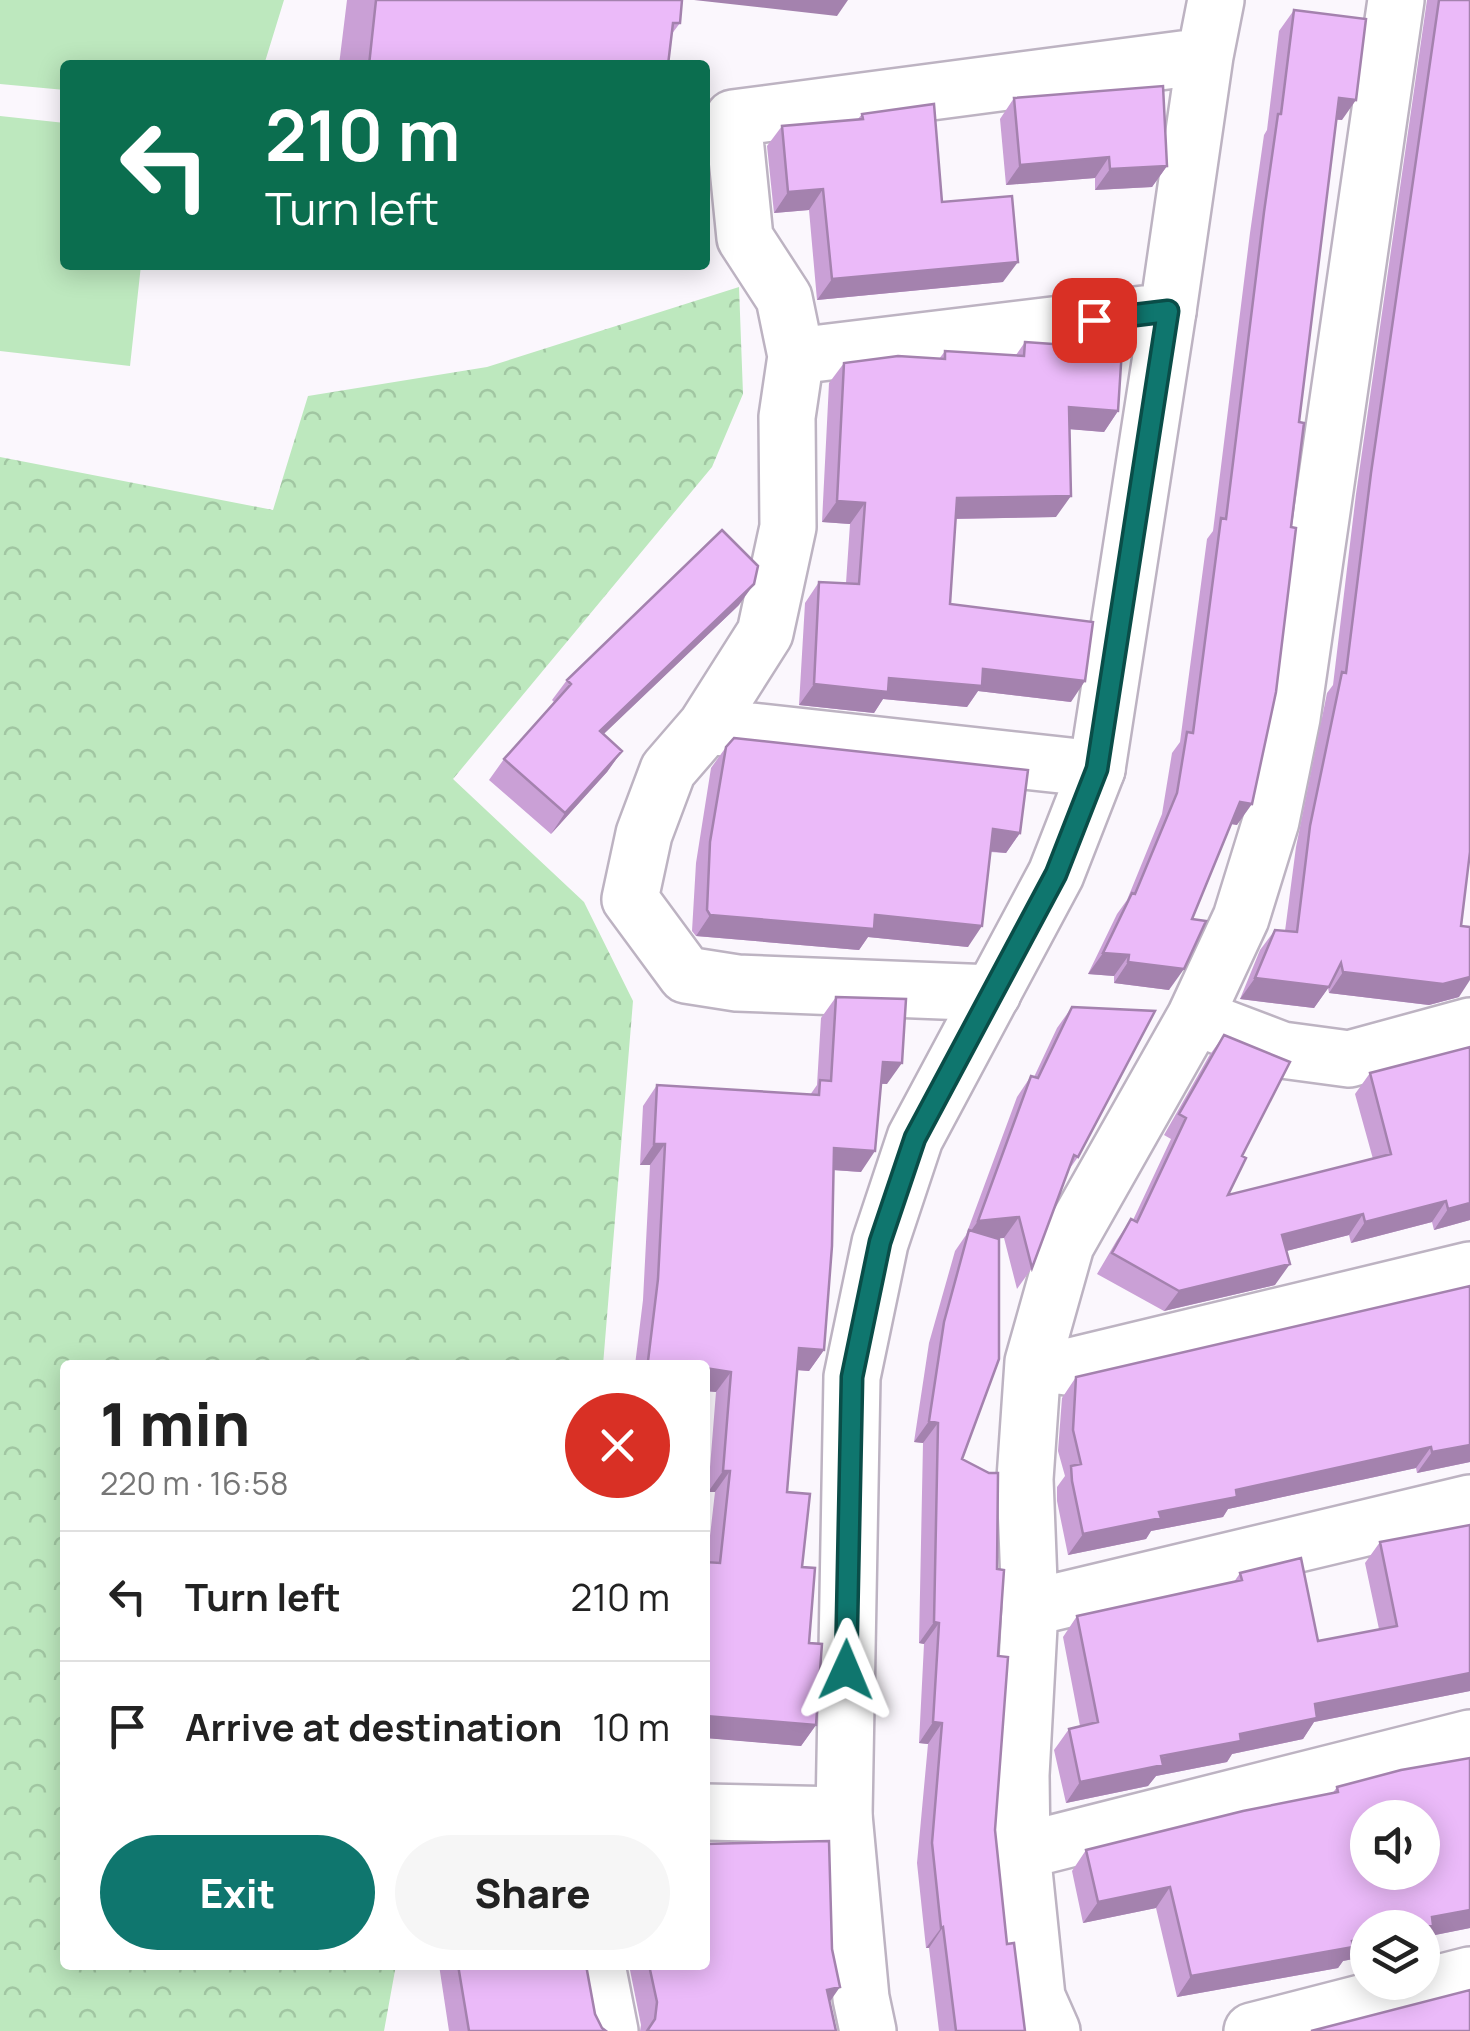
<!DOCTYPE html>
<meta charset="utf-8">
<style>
body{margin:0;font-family:Manrope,sans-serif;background:#f6f6f6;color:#222;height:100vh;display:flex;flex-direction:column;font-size:38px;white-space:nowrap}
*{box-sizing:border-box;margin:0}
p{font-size:32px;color:#767676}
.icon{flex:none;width:55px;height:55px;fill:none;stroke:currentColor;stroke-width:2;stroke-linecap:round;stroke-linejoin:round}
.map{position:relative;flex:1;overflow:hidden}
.details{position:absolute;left:60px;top:1360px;width:650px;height:610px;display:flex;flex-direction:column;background:#fff;border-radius:10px;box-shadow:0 5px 25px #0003}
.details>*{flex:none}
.banner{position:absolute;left:60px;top:60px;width:650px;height:210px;border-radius:10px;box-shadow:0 5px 25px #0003;background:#0b6e4f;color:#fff;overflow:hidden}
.controls{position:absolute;left:1350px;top:1800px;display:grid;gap:20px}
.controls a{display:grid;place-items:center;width:90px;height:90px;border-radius:50%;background:#fff;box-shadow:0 5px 25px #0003;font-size:50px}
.pin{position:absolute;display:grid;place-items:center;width:85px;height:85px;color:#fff;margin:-42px;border-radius:20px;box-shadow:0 5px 15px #0006}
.me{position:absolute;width:110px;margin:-55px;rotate:1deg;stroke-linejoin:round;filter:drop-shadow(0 0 8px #0008)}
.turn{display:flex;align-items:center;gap:35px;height:210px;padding:0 40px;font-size:45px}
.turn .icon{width:130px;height:130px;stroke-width:2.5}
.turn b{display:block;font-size:70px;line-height:85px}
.round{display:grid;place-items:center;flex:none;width:105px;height:105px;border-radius:52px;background:#f6f6f6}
.summary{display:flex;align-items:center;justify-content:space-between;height:170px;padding:0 40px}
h1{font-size:60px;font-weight:800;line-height:75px}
.button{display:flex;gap:20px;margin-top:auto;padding:20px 40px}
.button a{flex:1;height:115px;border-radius:60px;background:#0f766e;color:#fff;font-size:40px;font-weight:800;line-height:115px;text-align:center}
.button a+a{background:#f6f6f6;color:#222}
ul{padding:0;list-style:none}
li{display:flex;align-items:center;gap:30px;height:130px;padding:0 40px;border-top:2px solid #e0e0e0}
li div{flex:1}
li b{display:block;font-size:38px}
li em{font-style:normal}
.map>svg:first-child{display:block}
.forest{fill:url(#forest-crowns)}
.green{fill:#bde8be}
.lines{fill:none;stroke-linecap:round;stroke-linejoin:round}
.minor-casing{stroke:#bdb3c2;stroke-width:60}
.tertiary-casing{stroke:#bdb3c2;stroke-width:60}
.minor{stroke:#fff;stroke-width:55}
.tertiary{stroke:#fff;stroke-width:55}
.wall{fill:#caa0d6}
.shaded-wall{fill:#a482ae}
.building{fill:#ebbaf9;stroke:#a482ae;stroke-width:2.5;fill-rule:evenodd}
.route-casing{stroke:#0a4d48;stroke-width:25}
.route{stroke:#0f766e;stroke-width:18}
</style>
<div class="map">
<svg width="1470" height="2031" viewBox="0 0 1470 2031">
<defs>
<pattern id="forest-crowns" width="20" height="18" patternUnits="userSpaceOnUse" patternTransform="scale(2.5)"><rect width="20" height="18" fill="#bde8be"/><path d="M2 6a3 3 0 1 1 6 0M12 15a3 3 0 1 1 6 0" fill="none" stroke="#a1c6a2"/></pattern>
</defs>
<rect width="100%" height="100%" fill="#fbf7fd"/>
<!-- forest -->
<path class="forest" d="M 739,287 L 743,394 L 712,467 L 453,779 L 584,902 L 633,1001 L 603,1365 L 65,1365 L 65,1965 L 396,1965 L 384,2031 L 0,2031 L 0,457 L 273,510 L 308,396 L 487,367 Z"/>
<!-- green -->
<path class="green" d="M 0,0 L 284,0 L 264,65 L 65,65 L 65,90 L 0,84 Z
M 0,116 L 65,123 L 65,265 L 141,265 L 130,366 L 0,351 Z"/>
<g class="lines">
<!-- minor casing -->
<g class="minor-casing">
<path id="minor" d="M 796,356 L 784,298 L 745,238 L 733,118 L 1205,56
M 706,726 L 1097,769
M 993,993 L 737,983 L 686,975 L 630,899 L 644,834 L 668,770 L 706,726 L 765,633 L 788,527 L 787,417 L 796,356 L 1168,311 L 1205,56 L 1216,0
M 1195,1017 L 1282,1050 L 1349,1059 L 1470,1026
M 1033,1362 L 1067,1367 L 1470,1270
M 1030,1608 L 1470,1503
M 705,1812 L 844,1815
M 1022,1851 L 1470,1738
M 597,1965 L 610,2031
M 1052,2031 L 1037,1997 L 1022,1851 L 1021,1775 L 1030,1608 L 1025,1479 L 1033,1362 L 1066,1245 L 1195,1017 L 1241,918 L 1271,821 L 1292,718 L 1396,0
M 1252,2031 L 1470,1975"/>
</g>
<!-- tertiary casing -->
<g class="tertiary-casing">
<path id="tertiary" d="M 868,2031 L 861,1998 L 844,1815 L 852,1377 L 880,1243 L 915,1138 L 1056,874 L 1097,769 L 1168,311"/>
</g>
<!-- minor -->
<use href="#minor" class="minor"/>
<!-- tertiary -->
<use href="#tertiary" class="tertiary"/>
</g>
<!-- wall -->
<path class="wall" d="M 347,0 L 682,0 L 680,23 L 671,35 L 668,65 L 339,65 Z
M 1427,0 L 1470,0 L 1461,926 L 1459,997 L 1429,1005 L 1329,993 L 1328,988 L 1314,1008 L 1240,999 L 1260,950 L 1275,930 L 1285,931 L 1296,847 L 1327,693 L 1333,685 L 1356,494 Z
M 1294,10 L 1342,120 L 1337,120 L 1237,825 L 1231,824 L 1192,919 L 1169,990 L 1114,983 L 1114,976 L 1088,974 L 1117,914 L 1127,900 L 1162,814 L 1172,753 L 1180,742 L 1207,539 L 1213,531 L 1250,233 L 1264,135 L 1267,130 L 1279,31 Z
M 1014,98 L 1167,166 L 1152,187 L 1095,190 L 1095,178 L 1006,185 L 1000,119 Z
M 862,114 L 942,202 L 1003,282 L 817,300 L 809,210 L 774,213 L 767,146 L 782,126 L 858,119 Z
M 1025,342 L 1118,411 L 1104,432 L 1070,429 L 1056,517 L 956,519 L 950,604 L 1071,702 L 978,691 L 967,707 L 883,699 L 874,713 L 799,705 L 805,603 L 819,582 L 846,583 L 850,524 L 822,522 L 829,383 L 844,363 L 939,359 L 945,351 L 1016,355 Z
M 739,605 L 603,734 L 622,751 L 607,772 L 551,834 L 489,780 L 504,759 L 554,702 L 552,700 L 567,680 Z
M 726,747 L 1020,833 L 1006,853 L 990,852 L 968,947 L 868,937 L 859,950 L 696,936 L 692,931 L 696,863 L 711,768 Z
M 836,997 L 887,1084 L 881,1084 L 861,1172 L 833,1170 L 824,1350 L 809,1371 L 797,1370 L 787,1492 L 802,1567 L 816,1725 L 801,1746 L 707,1738 L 707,1562 L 715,1492 L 708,1492 L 716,1392 L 705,1391 L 705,1365 L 635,1365 L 643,1300 L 650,1165 L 640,1165 L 643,1106 L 657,1085 L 810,1095 L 817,1085 L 821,1018 Z
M 1072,1007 L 1078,1157 L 1068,1171 L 1032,1268 L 1017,1289 L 1004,1238 L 998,1238 L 962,1459 L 998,1656 L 995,1830 L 1007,1944 L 1025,2031 L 939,2031 L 929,1948 L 926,1948 L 917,1863 L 928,1744 L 919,1743 L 924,1644 L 919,1643 L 923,1443 L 914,1442 L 929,1343 L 955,1251 L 966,1235 L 1017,1097 L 1031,1076 L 1034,1077 L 1057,1028 Z
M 1224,1035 L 1242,1156 L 1228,1195 L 1373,1159 L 1355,1094 L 1370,1073 L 1470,1047 L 1470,1220 L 1434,1230 L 1432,1222 L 1351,1243 L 1349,1235 L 1286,1251 L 1275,1285 L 1164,1311 L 1097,1274 L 1117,1240 L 1131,1219 L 1133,1220 L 1171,1139 L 1164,1135 L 1209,1056 Z
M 1470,1286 L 1470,1462 L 1417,1473 L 1416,1468 L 1228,1509 L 1223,1517 L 1151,1531 L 1146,1539 L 1068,1555 L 1057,1501 L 1057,1487 L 1065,1476 L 1058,1451 L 1062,1398 L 1076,1377 Z
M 1380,1542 L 1470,1691 L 1314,1722 L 1303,1739 L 1232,1754 L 1227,1762 L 1156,1776 L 1148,1786 L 1066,1803 L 1054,1750 L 1069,1729 L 1080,1726 L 1063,1637 L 1077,1616 L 1234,1582 L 1240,1573 L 1318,1641 L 1379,1629 L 1365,1563 Z
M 1470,1758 L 1470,1928 L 1425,1937 L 1368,1928 L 1368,1956 L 1343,1961 L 1338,1968 L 1177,1997 L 1156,1908 L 1083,1923 L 1072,1871 L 1086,1850 L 1332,1794 L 1337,1787 Z
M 439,1965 L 586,1965 L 595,2014 L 602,2028 L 606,2031 L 449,2031 Z
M 629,1965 L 705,1965 L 830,2001 L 836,2031 L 640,2031 L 641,2025 Z"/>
<!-- shaded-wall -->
<path class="shaded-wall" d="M 694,0 L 848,0 L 837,16 Z
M 1339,98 L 1356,100 L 1342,120 L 1325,118 Z
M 1109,157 L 1095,178 L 1006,185 L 1020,165 Z
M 1167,166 L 1152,187 L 1095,190 L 1110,169 Z
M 823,189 L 809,210 L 774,213 L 788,192 Z
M 1018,262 L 1003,282 L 817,300 L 832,279 Z
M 1069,407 L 1118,411 L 1104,432 L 1055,428 Z
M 1071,496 L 1056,517 L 942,519 L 957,498 Z
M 837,501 L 865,503 L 850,524 L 822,522 Z
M 754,584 L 739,605 L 585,752 L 600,731 Z
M 983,669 L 1085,681 L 1071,702 L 978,691 L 967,707 L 883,699 L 874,713 L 799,705 L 814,684 Z
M 622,751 L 607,772 L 551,834 L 565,813 Z
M 1240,802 L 1252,804 L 1237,825 L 1226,823 Z
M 993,829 L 1020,833 L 1006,853 L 978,850 Z
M 710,915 L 875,915 L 982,926 L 968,947 L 868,937 L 859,950 L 696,936 Z
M 1103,953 L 1129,955 L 1114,976 L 1088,974 Z
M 1128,962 L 1184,969 L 1169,990 L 1114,983 Z
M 1343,972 L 1470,977 L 1470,980 L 1459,997 L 1429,1005 L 1329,993 Z
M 1255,978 L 1329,987 L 1314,1008 L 1240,999 Z
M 883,1062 L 902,1063 L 887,1084 L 868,1083 Z
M 654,1144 L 665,1144 L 650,1165 L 640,1165 Z
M 834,1148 L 875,1151 L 861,1172 L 819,1169 Z
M 1446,1201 L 1432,1222 L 1351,1243 L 1365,1222 Z
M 1470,1203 L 1470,1220 L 1434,1230 L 1448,1209 Z
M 1363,1214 L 1349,1235 L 1267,1256 L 1282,1235 Z
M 1019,1217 L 1004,1238 L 966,1241 L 968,1235 L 978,1221 Z
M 1290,1264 L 1275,1285 L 1164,1311 L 1179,1291 Z
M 799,1348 L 824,1350 L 809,1371 L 784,1369 Z
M 648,1361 L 678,1365 L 645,1365 Z
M 705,1368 L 731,1372 L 716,1392 L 705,1391 Z
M 929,1421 L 938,1423 L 923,1443 L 914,1442 Z
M 1470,1445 L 1470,1462 L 1417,1473 L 1432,1452 Z
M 1431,1447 L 1416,1468 L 1228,1509 L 1223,1517 L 1151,1531 L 1146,1539 L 1068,1555 L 1083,1534 L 1159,1512 L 1236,1490 Z
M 723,1471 L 730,1471 L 715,1492 L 708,1492 Z
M 934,1622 L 939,1623 L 924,1644 L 919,1643 Z
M 1470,1673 L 1470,1691 L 1314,1722 L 1303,1739 L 1232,1754 L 1227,1762 L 1156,1776 L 1148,1786 L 1066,1803 L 1080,1782 L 1240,1734 L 1315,1704 Z
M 707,1716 L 816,1725 L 801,1746 L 705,1738 Z
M 933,1722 L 942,1723 L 928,1744 L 919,1743 Z
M 1170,1887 L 1156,1908 L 1083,1923 L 1098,1902 Z
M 1470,1910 L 1470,1928 L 1425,1937 L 1422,1940 L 1422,1928 L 1432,1917 Z
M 943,1927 L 929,1948 L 926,1948 L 941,1928 Z
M 1368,1938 L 1368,1956 L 1343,1961 L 1338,1968 L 1177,1997 L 1191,1976 Z
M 840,1987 L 824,2010 L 827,1990 Z"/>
<!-- building -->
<path class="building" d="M 376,0 L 682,0 L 680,23 L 673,23 L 668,65 L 369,65 Z
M 1439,0 L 1470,0 L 1470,852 L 1461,926 L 1470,927 L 1470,977 L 1443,984 L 1343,972 L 1341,963 L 1329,987 L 1255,978 L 1275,930 L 1297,932 L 1310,826 L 1342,672 L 1346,673 L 1371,473 Z
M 1294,10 L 1366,19 L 1356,100 L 1339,98 L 1299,422 L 1304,423 L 1291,527 L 1296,528 L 1276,692 L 1252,804 L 1240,802 L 1192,919 L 1206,921 L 1184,969 L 1128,962 L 1129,955 L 1103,953 L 1132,893 L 1135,894 L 1177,793 L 1187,732 L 1193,733 L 1221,518 L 1226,519 L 1264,212 L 1278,114 L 1281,114 Z
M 1163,86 L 1167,166 L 1110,169 L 1109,157 L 1020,165 L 1014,98 Z
M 934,104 L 942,202 L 1012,196 L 1018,262 L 832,279 L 823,189 L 788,192 L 782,126 L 863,119 L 862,114 Z
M 1025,342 L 1122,349 L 1118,411 L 1069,407 L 1071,496 L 957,498 L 950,604 L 1093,622 L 1085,681 L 983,669 L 982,686 L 889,678 L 888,692 L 814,684 L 819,582 L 859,584 L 865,503 L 837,501 L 844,363 L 898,356 L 945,359 L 945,351 L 1024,356 Z
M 722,530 L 758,566 L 754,584 L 600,731 L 622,751 L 565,813 L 504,759 L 571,684 L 567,680 Z
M 734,738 L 1028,770 L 1020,833 L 993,829 L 982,926 L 875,915 L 874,929 L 710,915 L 707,910 L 710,842 L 726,747 Z
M 836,997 L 906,999 L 902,1063 L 883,1062 L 875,1151 L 834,1148 L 832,1246 L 824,1350 L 799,1348 L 787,1492 L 810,1494 L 802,1567 L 815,1568 L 809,1643 L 822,1644 L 816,1725 L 707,1716 L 706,1743 L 705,1742 L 705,1562 L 720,1563 L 730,1471 L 723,1471 L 731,1372 L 705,1368 L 705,1365 L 678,1365 L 648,1361 L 658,1279 L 665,1144 L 654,1144 L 657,1085 L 819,1095 L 820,1080 L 831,1081 Z
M 1072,1007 L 1155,1011 L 1078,1157 L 1074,1155 L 1032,1268 L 1019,1217 L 978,1221 L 1031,1076 L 1038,1078 Z
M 1224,1035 L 1290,1062 L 1242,1156 L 1246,1158 L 1228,1195 L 1391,1154 L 1370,1073 L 1470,1047 L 1470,1203 L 1448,1209 L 1446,1201 L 1365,1222 L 1363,1214 L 1282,1235 L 1290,1264 L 1179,1291 L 1112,1253 L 1131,1219 L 1137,1222 L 1186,1118 L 1179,1114 Z
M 969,1230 L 999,1239 L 999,1359 L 962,1459 L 989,1473 L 998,1473 L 997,1569 L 1004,1570 L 998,1656 L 1008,1657 L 995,1830 L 1007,1944 L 1014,1943 L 1025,2031 L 956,2031 L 943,1927 L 941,1928 L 932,1843 L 942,1723 L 933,1722 L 939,1623 L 934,1622 L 938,1423 L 929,1421 L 944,1322 Z
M 1470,1286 L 1470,1445 L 1432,1452 L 1431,1447 L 1236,1490 L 1237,1497 L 1159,1512 L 1161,1518 L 1083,1534 L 1072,1481 L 1071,1466 L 1081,1464 L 1073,1430 L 1076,1377 Z
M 1470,1525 L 1470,1673 L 1315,1704 L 1317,1718 L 1240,1734 L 1241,1741 L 1161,1756 L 1163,1765 L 1080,1782 L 1069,1729 L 1098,1722 L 1077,1616 L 1242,1580 L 1240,1573 L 1301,1558 L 1318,1641 L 1397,1626 L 1380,1542 Z
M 1470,1758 L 1470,1910 L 1432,1917 L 1433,1925 L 1422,1928 L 1368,1928 L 1368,1938 L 1352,1941 L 1353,1947 L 1191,1976 L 1170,1887 L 1098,1902 L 1086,1850 L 1243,1811 L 1338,1792 L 1337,1787 L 1401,1770 ZM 1368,1818 L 1422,1818 L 1422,1872 L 1368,1872 Z
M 829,1841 L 832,1949 L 840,1987 L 827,1990 L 836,2031 L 647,2031 L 655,2019 L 657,2002 L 649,1965 L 705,1965 L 705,1844 Z
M 458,1965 L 586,1965 L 595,2014 L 602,2028 L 606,2031 L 469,2031 Z
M 1470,1990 L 1470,2031 L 1311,2031 Z"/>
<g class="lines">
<!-- route casing -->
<g class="route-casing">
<path id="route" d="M 846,1670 L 852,1377 L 880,1242 L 915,1138 L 1056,874 L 1097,769 L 1168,311 L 1094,320"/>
</g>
<!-- route -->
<use href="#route" class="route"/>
</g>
</svg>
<div class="controls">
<a><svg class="icon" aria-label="sound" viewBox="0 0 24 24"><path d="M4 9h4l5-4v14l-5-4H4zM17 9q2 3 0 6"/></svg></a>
<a><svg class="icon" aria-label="layers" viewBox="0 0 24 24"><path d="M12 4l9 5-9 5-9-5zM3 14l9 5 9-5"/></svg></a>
</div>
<div class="pin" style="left:1094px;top:320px;background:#d93025"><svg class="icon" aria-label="arrive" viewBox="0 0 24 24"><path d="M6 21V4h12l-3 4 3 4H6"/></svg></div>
<svg class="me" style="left:846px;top:1670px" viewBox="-20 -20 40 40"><path d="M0-17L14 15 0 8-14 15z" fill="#0f766e" stroke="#fff" stroke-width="4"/></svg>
<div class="banner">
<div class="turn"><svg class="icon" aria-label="left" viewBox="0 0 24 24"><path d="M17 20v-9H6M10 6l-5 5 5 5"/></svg><div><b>210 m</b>Turn left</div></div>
</div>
<section class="details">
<div class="summary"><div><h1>1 min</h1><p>220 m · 16:58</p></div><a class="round" style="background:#d93025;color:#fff"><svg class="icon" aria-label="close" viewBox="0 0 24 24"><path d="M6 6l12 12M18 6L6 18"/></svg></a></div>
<ul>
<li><svg class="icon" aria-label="left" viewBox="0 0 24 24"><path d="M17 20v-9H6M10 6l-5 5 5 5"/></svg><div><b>Turn left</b></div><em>210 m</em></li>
<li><svg class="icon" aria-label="arrive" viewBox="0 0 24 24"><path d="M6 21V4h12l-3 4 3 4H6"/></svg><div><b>Arrive at destination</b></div><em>10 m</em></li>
</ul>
<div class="button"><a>Exit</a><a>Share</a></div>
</section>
</div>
